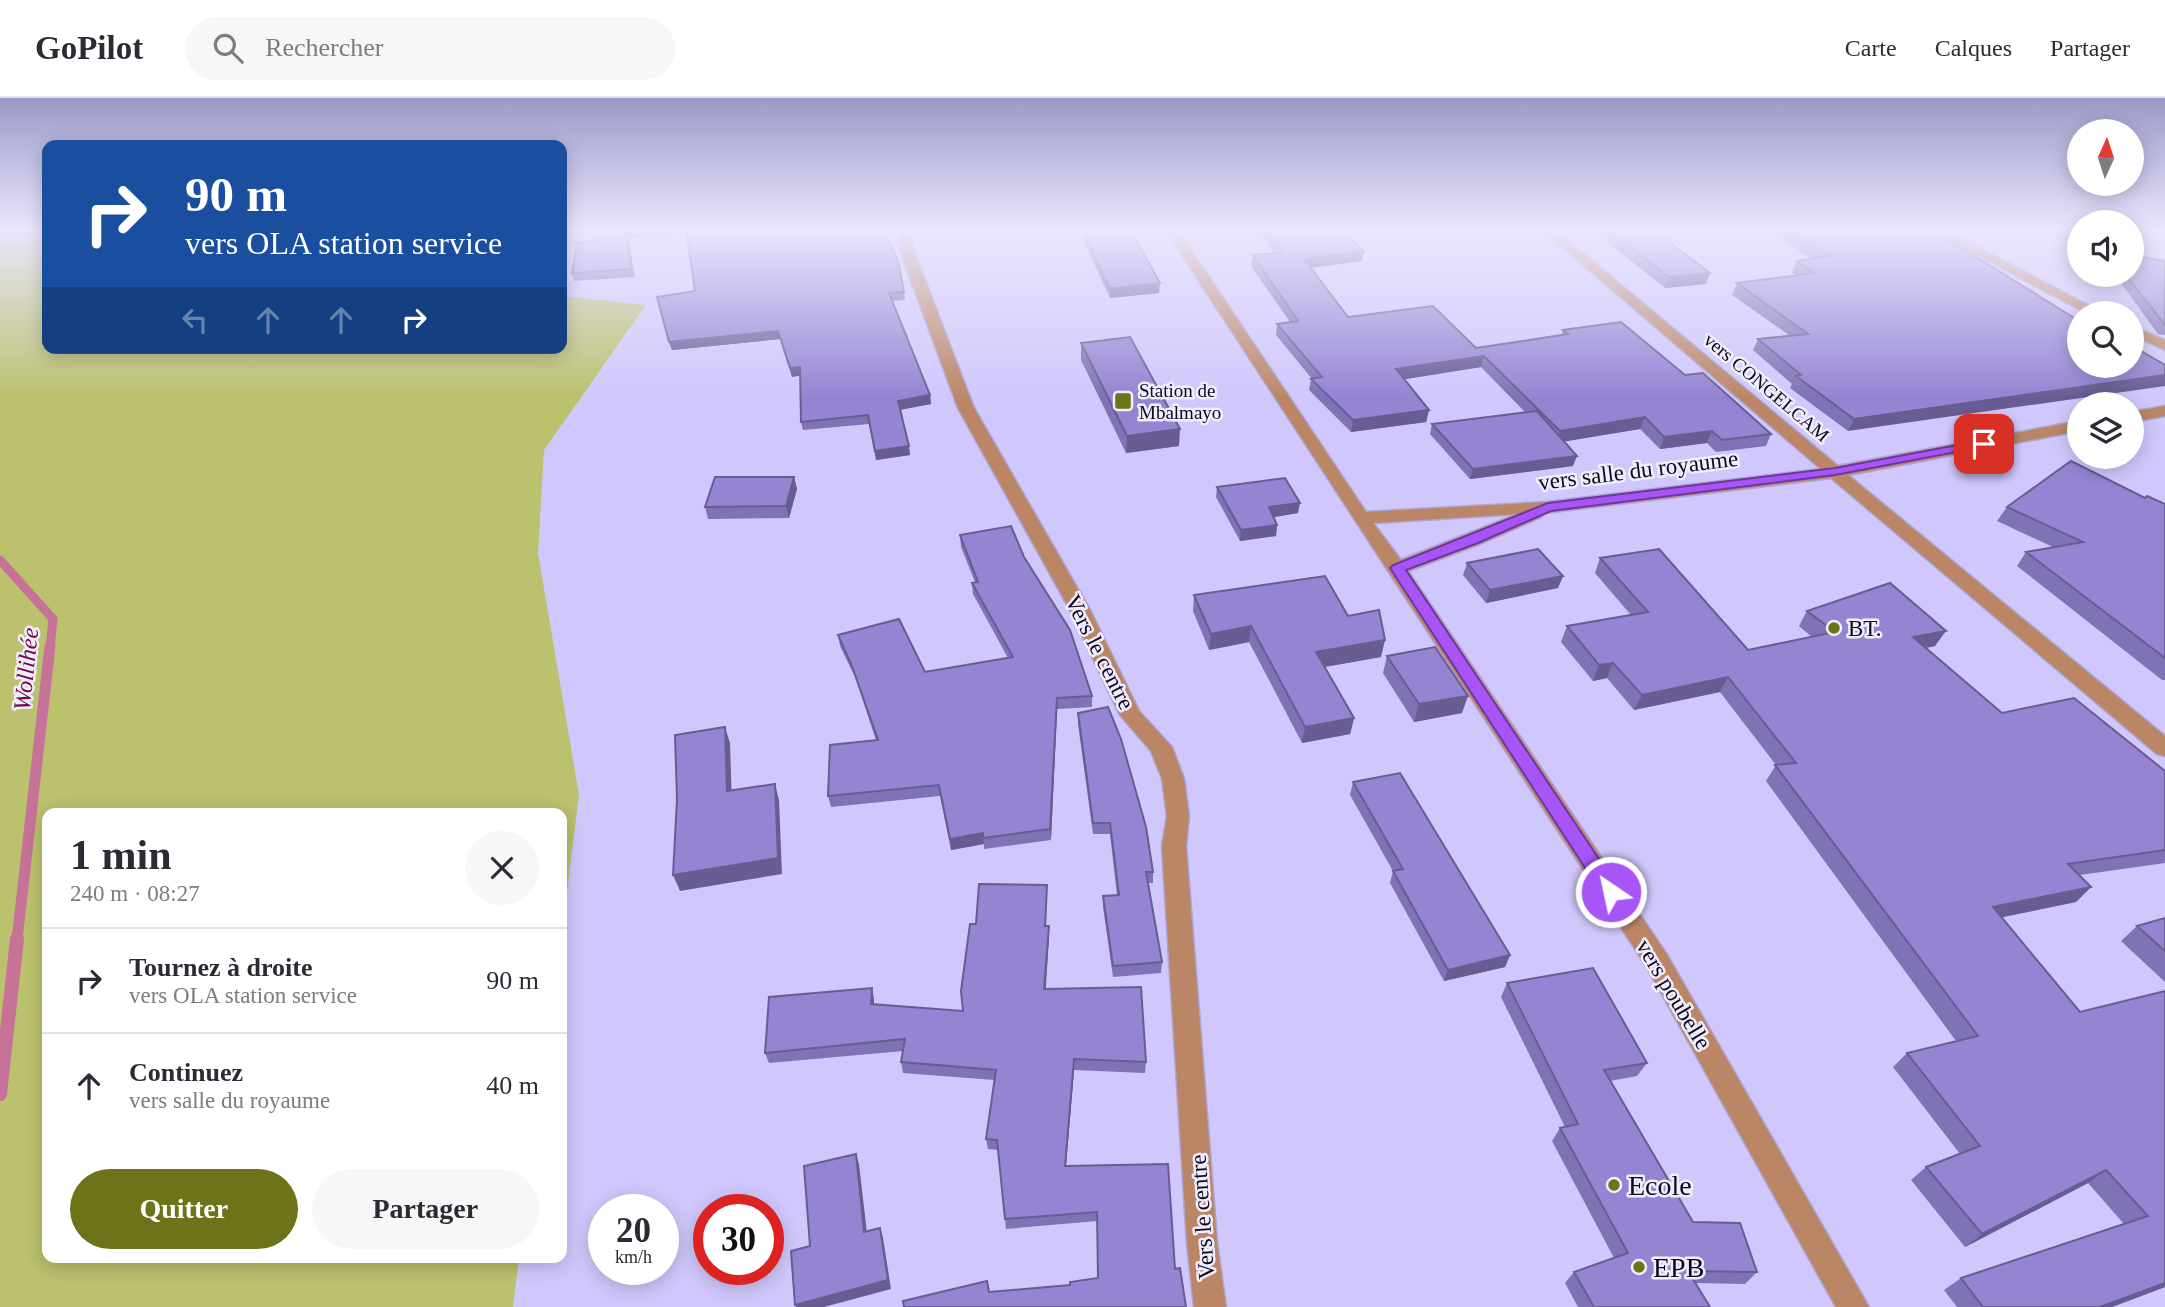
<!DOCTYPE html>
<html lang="fr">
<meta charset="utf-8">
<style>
body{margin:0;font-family:"Times New Roman",serif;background:#f7f7f7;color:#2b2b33;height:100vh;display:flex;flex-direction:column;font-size:26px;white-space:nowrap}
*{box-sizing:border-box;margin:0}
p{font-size:23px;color:#7c7c81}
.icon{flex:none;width:38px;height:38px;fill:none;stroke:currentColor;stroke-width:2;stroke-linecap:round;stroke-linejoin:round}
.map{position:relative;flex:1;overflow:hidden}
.sheet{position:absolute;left:42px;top:710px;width:525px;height:455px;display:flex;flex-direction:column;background:#fff;border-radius:14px;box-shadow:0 4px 18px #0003}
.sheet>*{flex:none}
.banner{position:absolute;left:42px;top:42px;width:525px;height:214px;border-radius:14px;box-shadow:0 4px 18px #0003;background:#1a4fa0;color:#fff;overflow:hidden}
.needle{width:46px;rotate:3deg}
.fabs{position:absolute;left:2067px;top:21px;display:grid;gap:14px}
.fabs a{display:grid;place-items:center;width:77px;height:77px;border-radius:50%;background:#fff;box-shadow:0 4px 18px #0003;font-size:35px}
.speed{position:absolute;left:588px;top:1096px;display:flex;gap:14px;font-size:35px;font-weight:700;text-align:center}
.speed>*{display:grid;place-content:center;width:91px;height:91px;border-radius:50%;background:#fff;box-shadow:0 4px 18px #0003;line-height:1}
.speed small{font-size:18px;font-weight:400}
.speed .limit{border:10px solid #d22;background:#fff;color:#111}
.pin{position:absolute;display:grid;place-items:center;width:60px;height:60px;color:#fff;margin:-30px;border-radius:14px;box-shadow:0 4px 10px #0006}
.me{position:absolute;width:77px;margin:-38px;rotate:326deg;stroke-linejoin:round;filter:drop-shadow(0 0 5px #0008)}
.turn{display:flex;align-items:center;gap:24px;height:147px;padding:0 28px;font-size:32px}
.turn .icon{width:91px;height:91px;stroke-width:2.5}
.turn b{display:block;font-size:49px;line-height:60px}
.lanes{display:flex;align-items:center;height:66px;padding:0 28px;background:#0003;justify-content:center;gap:35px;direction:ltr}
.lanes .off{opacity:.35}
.round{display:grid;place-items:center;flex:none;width:74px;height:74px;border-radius:37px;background:#f7f7f7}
.summary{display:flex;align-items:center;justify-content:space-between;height:119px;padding:0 28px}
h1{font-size:42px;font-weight:600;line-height:52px}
.primary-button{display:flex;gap:14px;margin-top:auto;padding:14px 28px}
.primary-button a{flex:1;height:80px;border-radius:42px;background:#6e7218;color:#fff;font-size:28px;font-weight:600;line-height:80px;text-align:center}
.primary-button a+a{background:#f7f7f7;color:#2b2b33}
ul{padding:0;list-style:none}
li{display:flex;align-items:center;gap:21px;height:105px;padding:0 28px;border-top:2px solid #e1e1e2}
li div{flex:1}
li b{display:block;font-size:26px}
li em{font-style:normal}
header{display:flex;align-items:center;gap:42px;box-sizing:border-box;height:98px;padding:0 35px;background:#fff;border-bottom:2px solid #e1e1e2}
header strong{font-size:33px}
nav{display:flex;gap:38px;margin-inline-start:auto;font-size:24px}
.search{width:490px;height:63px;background:#f7f7f7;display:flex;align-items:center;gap:18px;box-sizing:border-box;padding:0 24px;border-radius:38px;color:#7c7c81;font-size:26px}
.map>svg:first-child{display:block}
.green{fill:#bbc16d}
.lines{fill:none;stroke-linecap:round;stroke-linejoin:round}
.stream-far2{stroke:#c77398;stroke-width:9}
.stream-far1{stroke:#c77398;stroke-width:11}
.stream{stroke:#c77398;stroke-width:14}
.street-casing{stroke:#ada5d4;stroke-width:3}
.street{fill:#bb8666;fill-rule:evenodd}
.wall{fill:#7f72b5}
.shaded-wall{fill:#685c93}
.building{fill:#9484d2;stroke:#685c93;stroke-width:2}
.route{fill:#a855f7;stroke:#6d37a1;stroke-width:2}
.poi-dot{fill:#6e7218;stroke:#f0eefc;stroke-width:2.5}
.labels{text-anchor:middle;stroke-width:5;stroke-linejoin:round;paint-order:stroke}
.far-street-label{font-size:19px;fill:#0e081e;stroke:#f0eefc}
.far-poi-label{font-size:19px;fill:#0e081e;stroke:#f0eefc;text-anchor:start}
.street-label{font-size:23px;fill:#0e081e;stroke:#f0eefc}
.poi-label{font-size:23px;fill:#0e081e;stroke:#f0eefc;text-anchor:start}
.water-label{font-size:24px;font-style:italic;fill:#710746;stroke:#f0eefc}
.near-poi-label{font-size:28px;fill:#0e081e;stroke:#f0eefc;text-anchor:start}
</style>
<header>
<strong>GoPilot</strong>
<div class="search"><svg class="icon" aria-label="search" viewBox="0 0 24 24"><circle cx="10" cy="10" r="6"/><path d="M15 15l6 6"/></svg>Rechercher</div>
<nav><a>Carte</a><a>Calques</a><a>Partager</a></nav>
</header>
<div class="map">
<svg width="2165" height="1209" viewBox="0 0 2165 1209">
<rect width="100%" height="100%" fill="#d0c8fc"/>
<!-- green -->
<path class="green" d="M 0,131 L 47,131 L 47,250 L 562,250 L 562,198 L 646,207 L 544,352 L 538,455 L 579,697 L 562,833 L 562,716 L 47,716 L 47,1160 L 519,1160 L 513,1209 L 0,1209 Z"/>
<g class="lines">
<!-- stream-far2 -->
<path class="stream-far2" d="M 0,462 L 53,521 L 50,550"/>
<!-- stream-far1 -->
<path class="stream-far1" d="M 17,842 L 50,548"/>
<!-- stream -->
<path class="stream" d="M 0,996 L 17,841"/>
<!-- street casing -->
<g class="street-casing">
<path id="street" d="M 900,131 L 912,131 L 914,153 L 974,310 L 1090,512 L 1139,613 L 1172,649 L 1184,681 L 1189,718 L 1186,748 L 1217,1145 L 1226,1209 L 1194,1209 L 1187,1145 L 1162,748 L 1167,718 L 1162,681 L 1151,653 L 1120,617 L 1070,512 L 958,310 L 900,153 Z
M 1165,131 L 1177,131 L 1366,414 L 1548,404 L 1821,371 L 1541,131 L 1554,131 L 1838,368 L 2079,323 L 2079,333 L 1848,377 L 2165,638 L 2165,658 L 2157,656 L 1831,380 L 1544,415 L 1541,419 L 1480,446 L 1408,473 L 1666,855 L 1869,1209 L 1836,1209 L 1648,871 ZM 1518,416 L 1401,462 L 1373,425 Z
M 1928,131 L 1943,131 L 2103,215 L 2086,215 Z
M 2132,228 L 2165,242 L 2165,252 L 2132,237 Z
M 2165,308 L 2165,318 L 2132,324 L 2132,314 Z"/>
</g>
<!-- street -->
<use href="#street" class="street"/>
</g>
<!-- wall -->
<path class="wall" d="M 592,131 L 884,131 L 904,194 L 905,202 L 892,203 L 930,297 L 931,306 L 901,311 L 910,357 L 876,362 L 869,326 L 803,332 L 801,324 L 800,277 L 792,279 L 780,241 L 672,252 L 657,199 L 695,193 L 687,134 L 628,140 L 635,179 L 574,183 L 572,175 L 595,142 Z
M 1257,131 L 1352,131 L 1352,133 L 1344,133 L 1364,153 L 1362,163 L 1311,170 L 1348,219 L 1476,250 L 1562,237 L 1563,232 L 1685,277 L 1771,336 L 1766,348 L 1716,354 L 1707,345 L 1660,351 L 1640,331 L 1564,343 L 1573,368 L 1470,381 L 1430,336 L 1432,326 L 1526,315 L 1481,269 L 1404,281 L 1429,312 L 1426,324 L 1351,334 L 1309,292 L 1311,281 L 1312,281 L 1276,237 L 1277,226 L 1290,224 L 1251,168 L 1253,157 L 1274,155 Z
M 1591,131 L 1652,131 L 1706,186 L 1665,190 Z
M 1767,131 L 1931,131 L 2079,223 L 1848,333 L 1790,290 L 1792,286 L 1753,252 L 1758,241 L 1789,237 L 1732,197 L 1737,185 L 1796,177 L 1792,174 L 1797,163 L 1812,161 Z
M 1083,133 L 1159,195 L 1110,200 L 1083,142 Z
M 2165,163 L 2165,237 L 2158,236 L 2115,177 L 2132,177 Z
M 1081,245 L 1179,348 L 1126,355 L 1081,262 Z
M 794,379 L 797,391 L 789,420 L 708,421 L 705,409 Z
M 1217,389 L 1298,415 L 1274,419 L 1277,427 L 1276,438 L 1240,443 L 1216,399 Z
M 2145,400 L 2165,406 L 2165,582 L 2162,582 L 2017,468 L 2026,454 L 2053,449 L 1997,423 L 2007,409 Z
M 960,437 L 1024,459 L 1092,598 L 1092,609 L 1057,611 L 1051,742 L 984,751 L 984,746 L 951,752 L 940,698 L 831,709 L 828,698 L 876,642 L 855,579 L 840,548 L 838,537 L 925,574 L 1008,560 L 973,496 L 972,485 L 975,484 L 961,449 Z
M 1600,460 L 1748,552 L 1812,539 L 1799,528 L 1807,513 L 1935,548 L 1925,550 L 2002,615 L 2165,673 L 2165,765 L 2080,777 L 2091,789 L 2076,804 L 2002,819 L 2080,914 L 2165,893 L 2165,1189 L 2112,1209 L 1957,1209 L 1944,1192 L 1961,1180 L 2124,1126 L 2088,1085 L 1965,1149 L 1911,1082 L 1926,1069 L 1960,1056 L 1893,969 L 1907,955 L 1956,943 L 1766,683 L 1776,667 L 1720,594 L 1634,612 L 1607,580 L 1593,583 L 1561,544 L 1567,528 L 1631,517 L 1595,475 Z
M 1467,465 L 1563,478 L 1558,490 L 1486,505 L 1463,477 Z
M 1194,497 L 1348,518 L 1381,559 L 1324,569 L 1354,620 L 1350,636 L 1302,645 L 1249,544 L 1209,552 L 1193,513 Z
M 1387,558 L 1462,615 L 1414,624 L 1383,575 Z
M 1078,615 L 1153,774 L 1153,785 L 1148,785 L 1162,864 L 1161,875 L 1113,879 L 1103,809 L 1103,798 L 1117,797 L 1110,736 L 1093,736 L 1078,626 Z
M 1353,684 L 1510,857 L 1505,869 L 1444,883 L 1390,785 L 1393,773 L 1350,697 Z
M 1047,787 L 1046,828 L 1049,839 L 1045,891 L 1146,964 L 1145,975 L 1074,972 L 1066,1068 L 1175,1171 L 1186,1209 L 989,1194 L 1070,1187 L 1098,1180 L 1097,1123 L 1006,1131 L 998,1052 L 988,1051 L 986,1041 L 994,982 L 903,975 L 901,964 L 903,953 L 769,965 L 765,955 L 874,901 L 874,906 L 963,913 L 976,826 Z
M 2165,820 L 2165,884 L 2121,843 L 2137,828 Z
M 1507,885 L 1647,965 L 1637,978 L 1610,983 L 1693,1124 L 1757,1174 L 1745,1186 L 1695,1185 L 1710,1209 L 1578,1209 L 1565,1185 L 1574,1174 L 1614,1160 L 1552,1043 L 1560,1030 L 1565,1029 L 1501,899 Z"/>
<!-- shaded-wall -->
<path class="shaded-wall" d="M 641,131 L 687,131 L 687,134 L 628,140 L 635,179 L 626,132 Z
M 1333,131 L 1352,131 L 1352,133 L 1333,135 Z
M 1364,153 L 1362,163 L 1302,171 L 1304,161 Z
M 1710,175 L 1706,186 L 1665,190 L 1669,179 Z
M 1160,185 L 1159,195 L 1110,200 L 1110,191 Z
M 778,233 L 780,241 L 672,252 L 669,244 Z
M 1484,258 L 1481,269 L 1394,283 L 1396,271 Z
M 800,269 L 802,277 L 792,279 L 790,270 Z
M 2165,277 L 2165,288 L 1848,333 L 1854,321 Z
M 930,297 L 931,306 L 900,312 L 898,303 Z
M 1429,312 L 1426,324 L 1351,334 L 1353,322 Z
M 1645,319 L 1640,331 L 1556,345 L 1560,333 Z
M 1180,331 L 1179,348 L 1126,355 L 1127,338 Z
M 1712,333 L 1707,345 L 1660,351 L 1664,339 Z
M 909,348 L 910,357 L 876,362 L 875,353 Z
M 1577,358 L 1573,368 L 1470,381 L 1473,371 Z
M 794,379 L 797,391 L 789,420 L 786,408 Z
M 1300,405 L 1298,415 L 1268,420 L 1269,409 Z
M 1277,427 L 1276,438 L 1240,443 L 1241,432 Z
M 1563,478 L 1558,490 L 1486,505 L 1490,492 Z
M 1251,528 L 1249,544 L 1209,552 L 1211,536 Z
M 1946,533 L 1935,548 L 1903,555 L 1913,539 Z
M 1385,542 L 1381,559 L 1313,571 L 1316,554 Z
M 1613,565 L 1607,580 L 1593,583 L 1599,567 Z
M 1728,579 L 1720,594 L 1634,612 L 1642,597 Z
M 1468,598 L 1462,615 L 1414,624 L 1419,606 Z
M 1057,600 L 1057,611 L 1051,742 L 1050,731 Z
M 1354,620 L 1350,636 L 1302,645 L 1305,629 Z
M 725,629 L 730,645 L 732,709 L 727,693 Z
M 775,686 L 779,702 L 782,776 L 680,793 L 673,777 Z
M 983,735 L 984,746 L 951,752 L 950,741 Z
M 2091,789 L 2076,804 L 1979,824 L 1993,809 Z
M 1049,828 L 1049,839 L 1045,903 L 1044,891 Z
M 1510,857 L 1505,869 L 1444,883 L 1448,872 Z
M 872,890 L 874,901 L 874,917 L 871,906 Z
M 1074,961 L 1074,972 L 1065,1078 L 1065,1068 Z
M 856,1056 L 859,1066 L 868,1144 L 864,1134 Z
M 2106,1072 L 2088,1085 L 1965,1149 L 1982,1136 Z
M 880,1130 L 883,1140 L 891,1191 L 824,1209 L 796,1209 L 795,1207 Z
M 2165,1185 L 2165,1189 L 2112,1209 L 2100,1209 Z"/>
<!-- building -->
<path class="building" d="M 592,131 L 641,131 L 626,132 L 632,171 L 572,175 L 577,145 L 595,142 Z
M 686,131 L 884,131 L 898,163 L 904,194 L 889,195 L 930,297 L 898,303 L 909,348 L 875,353 L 868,317 L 801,324 L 800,269 L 790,270 L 778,233 L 669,244 L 657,199 L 695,193 Z
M 1114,131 L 1130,131 L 1160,185 L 1110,191 L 1083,133 Z
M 1265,131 L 1341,131 L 1364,153 L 1304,161 L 1348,219 L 1433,208 L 1476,250 L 1568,236 L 1563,232 L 1621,224 L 1685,277 L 1703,275 L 1771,336 L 1722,342 L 1712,333 L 1664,339 L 1645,319 L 1560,333 L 1484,258 L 1396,271 L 1429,312 L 1353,322 L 1311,281 L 1322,279 L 1277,226 L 1298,223 L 1253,157 L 1282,155 Z
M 1607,131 L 1652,131 L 1710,175 L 1669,179 Z
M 1788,131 L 1931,131 L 2079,223 L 2079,268 L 2132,268 L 2132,248 L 2165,267 L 2165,277 L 1854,321 L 1796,278 L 1801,277 L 1758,241 L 1808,236 L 1737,185 L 1814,175 L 1797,163 L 1830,158 Z
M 2132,157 L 2165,163 L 2165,227 L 2126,177 L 2132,177 Z
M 1130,239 L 1180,331 L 1127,338 L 1081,245 Z
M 1537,313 L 1577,358 L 1473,371 L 1432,326 Z
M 2071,363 L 2145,400 L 2147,398 L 2165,406 L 2165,560 L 2026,454 L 2083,444 L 2007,409 Z
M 715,379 L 794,379 L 786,408 L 705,409 Z
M 1285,380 L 1300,405 L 1269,409 L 1277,427 L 1241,432 L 1217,389 Z
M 1011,428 L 1024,459 L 1070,532 L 1092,598 L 1057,600 L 1050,731 L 983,740 L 983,735 L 950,741 L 939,687 L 828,698 L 830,647 L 878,642 L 852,568 L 838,537 L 899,521 L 925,574 L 1013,559 L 972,485 L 978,484 L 960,437 Z
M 1538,451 L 1563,478 L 1490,492 L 1467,465 Z
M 1659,451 L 1748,552 L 1835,534 L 1807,513 L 1890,485 L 1946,533 L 1913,539 L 2002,615 L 2074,600 L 2165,673 L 2165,752 L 2068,766 L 2091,789 L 1993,809 L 2080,914 L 2165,893 L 2165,1185 L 2100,1209 L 1983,1209 L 1961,1180 L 2148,1118 L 2106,1072 L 1982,1136 L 1926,1069 L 1980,1048 L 1907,955 L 1978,938 L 1775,667 L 1796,665 L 1728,579 L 1642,597 L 1613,565 L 1599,567 L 1567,528 L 1648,514 L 1600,460 Z
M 1325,478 L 1348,518 L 1379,512 L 1385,542 L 1316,554 L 1354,620 L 1305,629 L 1251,528 L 1211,536 L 1194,497 Z
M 1435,549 L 1468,598 L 1419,606 L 1387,558 Z
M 1108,609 L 1121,641 L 1146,729 L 1153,774 L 1146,774 L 1162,864 L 1113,868 L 1103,798 L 1119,797 L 1110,725 L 1093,725 L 1078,615 Z
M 725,629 L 727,693 L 775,686 L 778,760 L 673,777 L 677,701 L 675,637 Z
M 1400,675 L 1510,857 L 1448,872 L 1393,773 L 1403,771 L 1353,684 Z
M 979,786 L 1047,787 L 1045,828 L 1049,828 L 1044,891 L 1141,889 L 1146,964 L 1074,961 L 1065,1068 L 1168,1066 L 1175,1171 L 1180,1170 L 1186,1209 L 904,1209 L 903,1203 L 987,1183 L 989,1194 L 1070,1187 L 1070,1184 L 1098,1180 L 1097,1114 L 1005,1121 L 997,1042 L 986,1041 L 996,972 L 901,964 L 905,941 L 765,955 L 769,899 L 872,890 L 871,906 L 963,913 L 961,893 L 970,826 L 976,826 Z
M 2165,820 L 2165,853 L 2137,828 Z
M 1593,870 L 1647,965 L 1604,972 L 1693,1124 L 1740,1125 L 1757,1174 L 1688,1173 L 1710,1209 L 1594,1209 L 1574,1174 L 1628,1155 L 1560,1030 L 1578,1026 L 1507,885 Z
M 856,1056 L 864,1134 L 880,1130 L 888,1182 L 795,1207 L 791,1153 L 810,1148 L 804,1068 Z"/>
<!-- sky -->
<linearGradient id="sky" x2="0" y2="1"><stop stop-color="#9b9ac8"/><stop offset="0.44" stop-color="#eae6fe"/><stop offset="1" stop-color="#eae6fe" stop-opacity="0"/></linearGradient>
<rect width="2165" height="300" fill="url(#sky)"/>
<!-- route -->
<path class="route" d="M 1984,342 L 1988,343 L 1988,348 L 1835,377 L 1551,413 L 1478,445 L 1406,472 L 1617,788 L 1620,794 L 1617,799 L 1611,801 L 1604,799 L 1390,470 L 1393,467 L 1548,405 L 1835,370 Z"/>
<!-- markers -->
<g class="poi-dot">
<rect x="1114" y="294" width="18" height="18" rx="3.5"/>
<circle cx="1834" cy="530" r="7"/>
<circle cx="1614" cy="1087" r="7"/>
<circle cx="1639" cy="1169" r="7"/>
</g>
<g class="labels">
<!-- far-street labels -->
<g class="far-street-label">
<text transform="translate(1767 289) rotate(40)" y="7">vers CONGELCAM</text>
</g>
<!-- far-poi labels -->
<g class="far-poi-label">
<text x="1139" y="299">Station de<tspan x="1139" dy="22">Mbalmayo</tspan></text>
</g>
<!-- street labels -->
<g class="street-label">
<text transform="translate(1638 372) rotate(-7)" y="8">vers salle du royaume</text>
<text transform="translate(1100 554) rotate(63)" y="8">Vers le centre</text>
<text transform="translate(1674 896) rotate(59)" y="8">vers poubelle</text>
<text transform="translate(1202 1119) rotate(-94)" y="8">Vers le centre</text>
</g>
<!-- poi labels -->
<g class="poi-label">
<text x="1848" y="538">BT.</text>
</g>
<!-- water labels -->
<g class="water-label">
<text transform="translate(26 571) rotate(-84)" y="8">Wollihée</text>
</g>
<!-- near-poi labels -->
<g class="near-poi-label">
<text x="1628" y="1097">Ecole</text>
<text x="1653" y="1179">EPB</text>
</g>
</g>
</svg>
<div class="fabs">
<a><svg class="needle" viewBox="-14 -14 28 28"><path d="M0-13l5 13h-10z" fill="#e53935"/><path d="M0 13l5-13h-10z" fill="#7c7c81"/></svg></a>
<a><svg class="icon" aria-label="sound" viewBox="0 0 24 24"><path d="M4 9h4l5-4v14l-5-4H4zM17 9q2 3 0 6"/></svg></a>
<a><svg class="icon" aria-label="search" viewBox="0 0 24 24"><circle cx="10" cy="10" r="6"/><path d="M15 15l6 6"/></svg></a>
<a><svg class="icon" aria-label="layers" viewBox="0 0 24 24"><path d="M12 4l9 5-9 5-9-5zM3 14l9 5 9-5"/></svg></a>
</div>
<div class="speed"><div>20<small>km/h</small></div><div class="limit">30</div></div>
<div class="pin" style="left:1984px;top:346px;background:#d93025"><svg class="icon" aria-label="arrive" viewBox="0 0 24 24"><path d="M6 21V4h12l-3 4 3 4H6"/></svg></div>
<svg class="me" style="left:1611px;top:794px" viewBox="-20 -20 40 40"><circle r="17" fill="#a855f7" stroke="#fff" stroke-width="3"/><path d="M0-11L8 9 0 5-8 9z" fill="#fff"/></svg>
<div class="banner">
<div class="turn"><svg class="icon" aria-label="right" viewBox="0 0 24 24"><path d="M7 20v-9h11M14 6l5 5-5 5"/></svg><div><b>90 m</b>vers OLA station service</div></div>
<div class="lanes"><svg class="icon off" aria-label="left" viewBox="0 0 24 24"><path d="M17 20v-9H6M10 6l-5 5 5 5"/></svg><svg class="icon off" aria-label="ahead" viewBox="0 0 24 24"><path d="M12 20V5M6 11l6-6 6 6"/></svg><svg class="icon off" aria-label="ahead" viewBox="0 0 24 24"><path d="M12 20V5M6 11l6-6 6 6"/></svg><svg class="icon" aria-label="right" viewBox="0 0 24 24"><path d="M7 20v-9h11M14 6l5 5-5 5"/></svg></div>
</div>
<section class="sheet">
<div class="summary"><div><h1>1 min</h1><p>240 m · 08:27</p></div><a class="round"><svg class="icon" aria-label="close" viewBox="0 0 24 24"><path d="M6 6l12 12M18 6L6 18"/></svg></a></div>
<ul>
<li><svg class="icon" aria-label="right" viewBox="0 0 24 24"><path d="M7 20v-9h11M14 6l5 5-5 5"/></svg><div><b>Tournez à droite</b><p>vers OLA station service</p></div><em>90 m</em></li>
<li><svg class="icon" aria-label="ahead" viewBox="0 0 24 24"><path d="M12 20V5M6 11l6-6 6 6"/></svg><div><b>Continuez</b><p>vers salle du royaume</p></div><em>40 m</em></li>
</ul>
<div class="primary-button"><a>Quitter</a><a>Partager</a></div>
</section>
</div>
